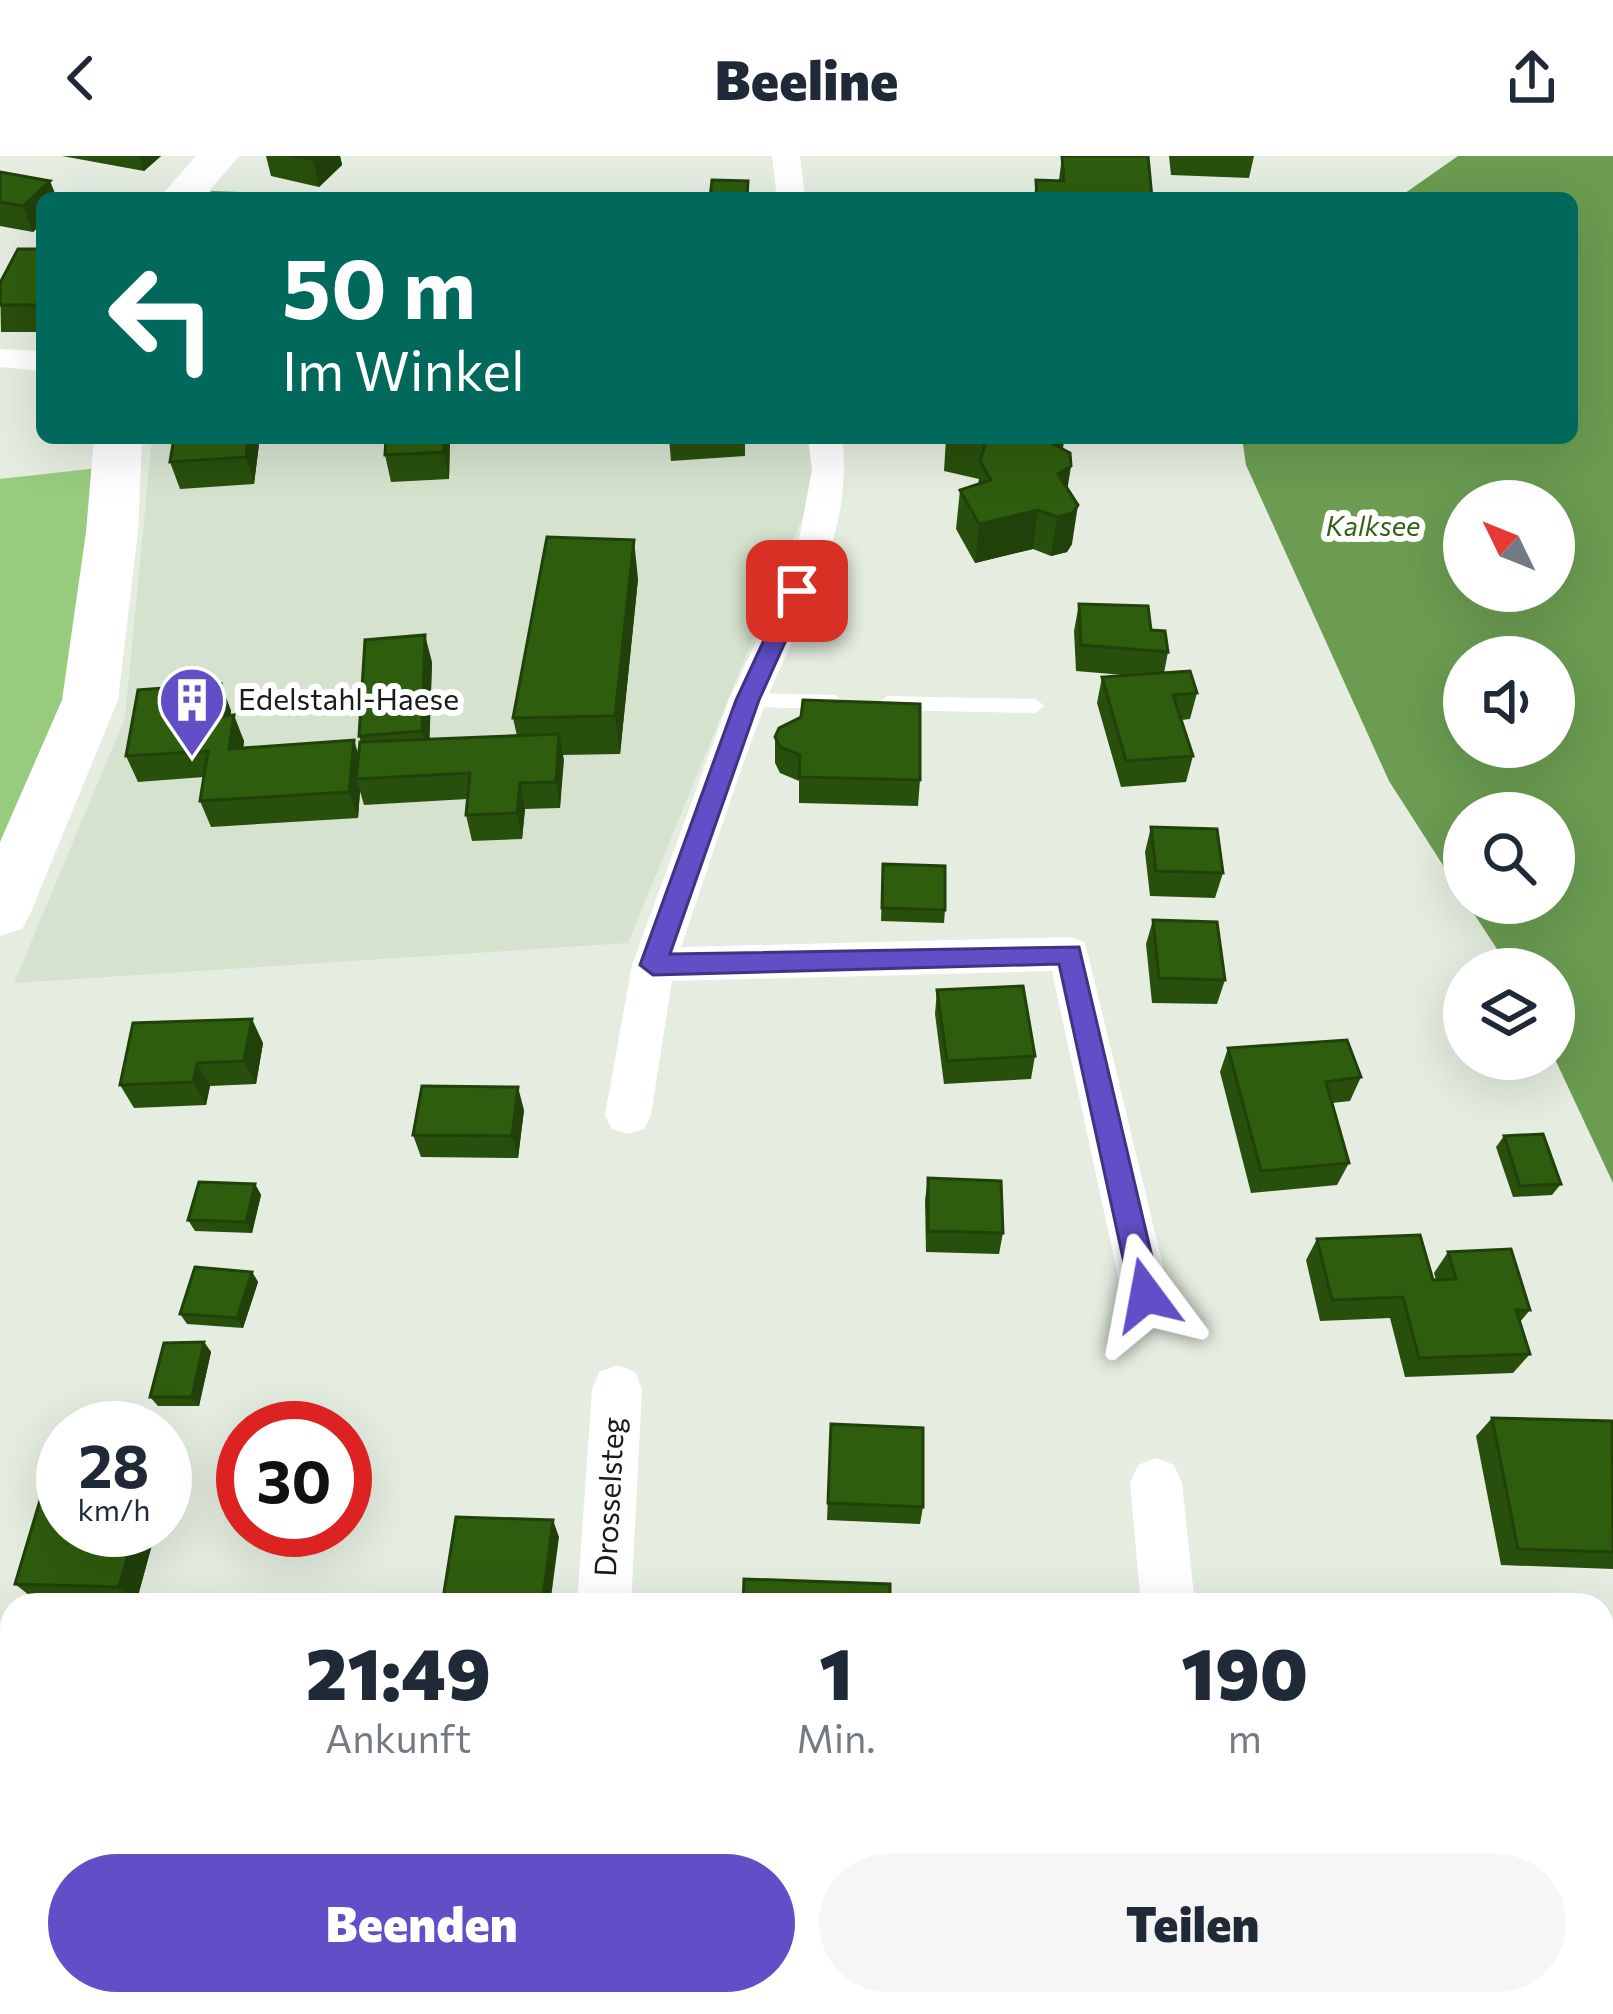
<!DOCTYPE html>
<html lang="de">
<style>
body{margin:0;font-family:Commissioner,sans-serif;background:#f6f6f7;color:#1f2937;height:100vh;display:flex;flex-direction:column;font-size:45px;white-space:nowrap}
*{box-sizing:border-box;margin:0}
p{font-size:39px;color:#747a83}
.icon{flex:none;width:66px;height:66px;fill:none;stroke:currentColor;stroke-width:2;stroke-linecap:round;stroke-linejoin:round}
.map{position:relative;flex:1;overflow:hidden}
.details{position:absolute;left:0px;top:1437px;width:1614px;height:423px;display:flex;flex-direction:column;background:#fff;border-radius:36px 36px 0 0;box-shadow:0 12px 48px #0002}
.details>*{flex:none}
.banner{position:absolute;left:36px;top:36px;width:1542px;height:252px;border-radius:18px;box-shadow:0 12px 48px #0002;background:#00695c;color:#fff;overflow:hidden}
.needle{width:78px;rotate:313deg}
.buttons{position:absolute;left:1443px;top:324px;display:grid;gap:24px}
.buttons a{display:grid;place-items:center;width:132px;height:132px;border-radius:50%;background:#fff;box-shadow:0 12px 48px #0002;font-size:60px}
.speed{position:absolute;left:36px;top:1245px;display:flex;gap:24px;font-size:60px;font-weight:700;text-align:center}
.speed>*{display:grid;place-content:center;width:156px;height:156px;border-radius:50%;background:#fff;box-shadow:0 12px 48px #0002;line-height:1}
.speed small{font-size:30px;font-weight:400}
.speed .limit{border:18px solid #d22;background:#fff;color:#111}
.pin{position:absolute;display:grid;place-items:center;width:102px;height:102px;color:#fff;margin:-51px;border-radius:24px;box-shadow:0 6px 18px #0006}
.me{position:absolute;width:132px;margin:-66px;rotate:347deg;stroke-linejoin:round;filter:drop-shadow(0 0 9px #0008)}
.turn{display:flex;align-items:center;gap:42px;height:252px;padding:0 48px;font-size:54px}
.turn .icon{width:156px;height:156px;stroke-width:2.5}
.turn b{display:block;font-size:84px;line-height:102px}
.eta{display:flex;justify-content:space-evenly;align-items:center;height:204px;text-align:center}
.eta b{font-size:72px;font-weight:800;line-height:84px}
.cta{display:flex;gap:24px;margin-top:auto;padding:24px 48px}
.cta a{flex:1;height:138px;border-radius:72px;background:#624ec7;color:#fff;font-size:48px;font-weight:800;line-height:138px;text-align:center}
.cta a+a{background:#f6f6f7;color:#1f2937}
header{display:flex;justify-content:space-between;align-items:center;height:156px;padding:0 48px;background:#fff;font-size:54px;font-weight:800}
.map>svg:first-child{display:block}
.built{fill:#d4e2ce}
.forest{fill:#98cb7e}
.water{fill:#6b9c51;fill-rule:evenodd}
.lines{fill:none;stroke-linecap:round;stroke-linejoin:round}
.service{fill:#fff;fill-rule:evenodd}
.minor{fill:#fff;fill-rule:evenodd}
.secondary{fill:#fff;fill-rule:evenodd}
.wall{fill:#28500c}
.shaded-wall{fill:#21410a}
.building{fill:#2f5d0e;stroke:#21410a;stroke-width:3}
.route{fill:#624ec7;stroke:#403381;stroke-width:3}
.labels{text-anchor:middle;stroke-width:12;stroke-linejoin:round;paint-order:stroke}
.far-water-label{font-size:27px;font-style:italic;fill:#336214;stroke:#fff}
.poi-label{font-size:30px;fill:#191c17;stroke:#fff;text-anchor:start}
.street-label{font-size:30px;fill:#191c17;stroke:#fff}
</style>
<header><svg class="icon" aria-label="back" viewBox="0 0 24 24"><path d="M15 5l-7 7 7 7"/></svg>Beeline<svg class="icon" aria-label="share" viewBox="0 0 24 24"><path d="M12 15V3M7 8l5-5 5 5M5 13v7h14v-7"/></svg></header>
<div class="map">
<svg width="1613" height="1858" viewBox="0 0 1613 1858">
<rect width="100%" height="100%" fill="#e4ede0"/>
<!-- built -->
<path class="built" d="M 152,282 L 810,282 L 816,329 L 628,787 L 14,827 L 125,562 Z"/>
<!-- forest -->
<path class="forest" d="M 116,310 L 90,544 L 0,720 L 0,323 Z"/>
<!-- water -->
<path class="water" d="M 1458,0 L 1613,0 L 1613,1027 L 1554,901 L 1554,813 L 1510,813 L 1467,747 L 1554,747 L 1554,657 L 1464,657 L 1464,742 L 1389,625 L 1246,309 L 1242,282 L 1572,282 L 1572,42 L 1398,42 ZM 1464,345 L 1554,345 L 1554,435 L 1464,435 ZM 1464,501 L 1554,501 L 1554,591 L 1464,591 Z"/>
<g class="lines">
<!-- service -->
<path class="service" d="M 748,537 L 835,539 L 845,546 L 835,553 L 748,551 L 738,544 Z
M 888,540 L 1035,543 L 1045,550 L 1035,557 L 888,554 L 878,547 Z"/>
<!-- minor -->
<path class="minor" d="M 772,0 L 800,0 L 805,42 L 777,42 Z
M 0,193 L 42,195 L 42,215 L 0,211 Z
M 808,282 L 842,282 C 855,379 800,459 766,546 C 735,626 709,710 681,791 L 1070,781 L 1085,786 L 1170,1139 L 1163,1155 L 1146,1161 L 1129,1155 L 1122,1139 L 1052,815 L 672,825 L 651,959 L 644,973 L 628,978 L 612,973 L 605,959 L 632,809 L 729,544 L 796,399 L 812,314 Z
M 617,1209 L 635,1216 L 642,1233 L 631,1449 L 577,1449 L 592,1233 L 599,1216 Z
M 1156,1302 L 1174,1309 L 1182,1327 L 1195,1449 L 1141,1449 L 1130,1327 L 1138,1309 Z
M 549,1848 L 611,1848 L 610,1858 L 548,1858 Z
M 1175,1848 L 1237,1848 L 1237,1858 L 1175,1858 Z"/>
<!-- secondary -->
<path class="secondary" d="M 196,0 L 239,0 L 203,42 L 159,42 Z
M 94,282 L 142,282 L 138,376 L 118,544 L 31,756 L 22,773 L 0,780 L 0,686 L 62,544 L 86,376 Z"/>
</g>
<!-- wall -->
<path class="wall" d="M 62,0 L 161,0 L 144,15 Z
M 266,0 L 340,0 L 342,9 L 319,31 L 271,20 Z
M 1062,0 L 1152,42 L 1034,42 L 1036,24 L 1059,24 Z
M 1169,0 L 1254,0 L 1249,22 L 1171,19 Z
M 0,16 L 57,42 L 33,76 L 0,70 Z
M 42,93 L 42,176 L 1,176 L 0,127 Z
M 174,282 L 258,282 L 259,288 L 254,328 L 180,333 L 170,306 Z
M 386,282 L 450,282 L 449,323 L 391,326 L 385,299 Z
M 669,282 L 745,282 L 745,300 L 671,305 Z
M 946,282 L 1064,282 L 1063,293 L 1072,388 L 1067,396 L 1051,400 L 1033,393 L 975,407 L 956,373 L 960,334 L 978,328 L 979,323 L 944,315 Z
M 638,423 L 620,598 L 563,599 L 560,652 L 525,653 L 522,683 L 472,685 L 466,659 L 467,643 L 364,649 L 360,635 L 358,662 L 211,671 L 200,645 L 204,621 L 138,626 L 126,600 L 221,528 L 231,555 L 231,559 L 244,585 L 243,592 L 358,599 L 361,586 L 359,580 L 432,506 L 429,583 L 517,580 L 513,562 Z
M 1079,448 L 1151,474 L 1168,496 L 1164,517 L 1197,537 L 1190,563 L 1181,564 L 1193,600 L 1186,626 L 1121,631 L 1097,547 L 1102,521 L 1123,519 L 1076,515 L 1074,475 Z
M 775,581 L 920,624 L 918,650 L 799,647 L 799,625 L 780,617 L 775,607 Z
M 1151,671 L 1223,717 L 1215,742 L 1150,740 L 1145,696 Z
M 883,708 L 945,754 L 944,767 L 881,765 Z
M 1153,764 L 1225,824 L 1217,848 L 1152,847 L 1146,788 Z
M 937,834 L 1035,900 L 1031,923 L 944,928 L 935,858 Z
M 263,887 L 256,928 L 210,930 L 206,949 L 134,952 L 120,929 Z
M 1228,892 L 1361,921 L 1350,945 L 1332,947 L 1349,1007 L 1337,1029 L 1251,1037 L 1220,916 Z
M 524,954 L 518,1002 L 421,1001 L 413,979 Z
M 1504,980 L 1561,1028 L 1552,1039 L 1513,1041 L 1496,991 Z
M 928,1022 L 1003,1077 L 999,1098 L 926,1096 L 925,1044 Z
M 255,1028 L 261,1039 L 252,1077 L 195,1075 L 188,1064 Z
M 1317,1083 L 1433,1124 L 1436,1124 L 1434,1117 L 1448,1096 L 1530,1154 L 1520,1166 L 1530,1198 L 1513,1217 L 1405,1221 L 1390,1162 L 1320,1165 L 1306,1104 Z
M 252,1116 L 258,1126 L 243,1172 L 187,1168 L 180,1158 Z
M 204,1186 L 211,1196 L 199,1250 L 158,1250 L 150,1241 Z
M 1492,1262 L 1613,1270 L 1613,1413 L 1501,1409 L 1476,1280 Z
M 831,1268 L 923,1351 L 920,1368 L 827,1364 Z
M 63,1374 L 156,1374 L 136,1447 L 34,1443 L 15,1428 Z
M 1602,1848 L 1613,1858 L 1505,1858 L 1504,1849 Z"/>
<!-- shaded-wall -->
<path class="shaded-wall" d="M 139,0 L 161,0 L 144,15 Z
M 318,0 L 340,0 L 342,9 L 319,31 L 313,4 Z
M 50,25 L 57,42 L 42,42 L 42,68 L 33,76 L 23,50 Z
M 248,282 L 258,282 L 259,288 L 254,328 L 246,301 Z
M 444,282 L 450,282 L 449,323 L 444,296 Z
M 1056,282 L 1064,282 L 1062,300 L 1053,288 Z
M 1071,310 L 1065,349 L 1058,318 Z
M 1078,349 L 1072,388 L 1067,396 L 1051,400 L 1057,361 Z
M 1038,354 L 1033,393 L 975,407 L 979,368 Z
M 634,384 L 638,423 L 620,598 L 615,560 Z
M 425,479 L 432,506 L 429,601 L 422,575 Z
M 221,528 L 231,555 L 227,587 L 217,561 Z
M 234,559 L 244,585 L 240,619 L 229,593 Z
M 559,578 L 564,604 L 560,652 L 556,626 Z
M 354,584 L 362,610 L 356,623 L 360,635 L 358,662 L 349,636 Z
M 520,627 L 525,653 L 522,683 L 517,657 Z
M 252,863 L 263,887 L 256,928 L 244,905 Z
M 197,907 L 210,930 L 206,949 L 193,926 Z
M 518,931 L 524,954 L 518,1002 L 512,980 Z
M 255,1028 L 261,1039 L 252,1077 L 246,1066 Z
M 252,1116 L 258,1126 L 243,1172 L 237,1162 Z
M 204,1186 L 211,1196 L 199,1250 L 192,1241 Z
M 553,1364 L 559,1381 L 550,1449 L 542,1449 Z
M 135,1374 L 156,1374 L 136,1447 L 119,1431 Z
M 368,1848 L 381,1848 L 380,1858 L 366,1858 Z"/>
<!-- building -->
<path class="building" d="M 293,0 L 318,0 L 313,4 Z
M 1062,0 L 1148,0 L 1152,42 L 1037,42 L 1036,24 L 1064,25 Z
M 0,16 L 50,25 L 23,50 L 0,46 Z
M 712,24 L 748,25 L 747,42 L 710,42 Z
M 212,37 L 263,38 L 261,42 L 209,42 Z
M 18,93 L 42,93 L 42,149 L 0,149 L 0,127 Z
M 174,282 L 248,282 L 246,301 L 170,306 Z
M 386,282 L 444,282 L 444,296 L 385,299 Z
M 973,282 L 1056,282 L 1053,288 L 1070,297 L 1071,310 L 1058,318 L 1078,349 L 1073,357 L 1057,361 L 1038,354 L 979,368 L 960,334 L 991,324 L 980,305 L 986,285 Z
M 547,381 L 634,384 L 615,560 L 513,562 Z
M 1079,448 L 1148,450 L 1151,474 L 1165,475 L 1168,496 L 1081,489 Z
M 425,479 L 422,575 L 359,580 L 365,484 Z
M 1190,515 L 1197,537 L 1173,539 L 1193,600 L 1126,605 L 1102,521 Z
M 221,528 L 217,561 L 234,559 L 229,593 L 354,584 L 349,636 L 200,645 L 208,595 L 126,600 L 138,534 Z
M 803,544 L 920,548 L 920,624 L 799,621 L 800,599 L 780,591 L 775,581 L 779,572 L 801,561 Z
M 559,578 L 556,626 L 520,627 L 517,657 L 466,659 L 470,617 L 356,623 L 360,586 Z
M 1151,671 L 1217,673 L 1223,717 L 1156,715 Z
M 883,708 L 945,710 L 945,754 L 882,752 Z
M 1153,764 L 1217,766 L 1225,824 L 1159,822 Z
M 1023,830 L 1035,900 L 947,905 L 937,834 Z
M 252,863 L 244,905 L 197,907 L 193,926 L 120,929 L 133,867 Z
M 1347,884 L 1361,921 L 1326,926 L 1349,1007 L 1261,1015 L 1228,892 Z
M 422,930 L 518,931 L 512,980 L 413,979 Z
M 1543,978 L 1561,1028 L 1520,1030 L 1504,980 Z
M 928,1022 L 1001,1025 L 1003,1077 L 928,1075 Z
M 199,1026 L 255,1028 L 246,1066 L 188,1064 Z
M 1420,1079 L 1433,1124 L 1456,1123 L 1448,1096 L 1511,1093 L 1530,1154 L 1516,1154 L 1530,1198 L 1419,1202 L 1403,1141 L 1332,1144 L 1317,1083 Z
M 195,1111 L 252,1116 L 237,1162 L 180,1158 Z
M 204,1186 L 192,1241 L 150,1241 L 164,1187 Z
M 1492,1262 L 1612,1265 L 1613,1396 L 1518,1393 Z
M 831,1268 L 923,1272 L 923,1351 L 828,1347 Z
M 44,1331 L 63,1331 L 63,1374 L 135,1374 L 119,1431 L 15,1428 Z
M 456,1361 L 553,1364 L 542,1449 L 442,1449 Z
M 744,1423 L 890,1428 L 890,1449 L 743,1449 Z
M 1458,1442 L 1589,1447 L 1590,1449 L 1459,1449 Z
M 1602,1503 L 1613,1552 L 1613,1555 L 1602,1554 Z
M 1602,1846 L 1613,1847 L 1613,1858 L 1527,1858 L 1525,1848 L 1602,1848 Z
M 159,1848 L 368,1848 L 366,1858 L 157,1858 Z
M 647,1848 L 804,1848 L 804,1858 L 646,1858 Z
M 908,1848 L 1046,1848 L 1046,1858 L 908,1858 Z"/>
<!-- route -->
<path class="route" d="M 797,428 L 808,435 L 759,544 L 670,798 L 1079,791 L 1161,1139 L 1157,1149 L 1146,1152 L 1136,1149 L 1131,1139 L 1059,808 L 653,819 L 640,809 L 736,544 L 787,435 Z"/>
<!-- icons -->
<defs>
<g id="building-pin" transform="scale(3.45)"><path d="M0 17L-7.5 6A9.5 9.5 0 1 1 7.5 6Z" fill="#624ec7" stroke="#fff"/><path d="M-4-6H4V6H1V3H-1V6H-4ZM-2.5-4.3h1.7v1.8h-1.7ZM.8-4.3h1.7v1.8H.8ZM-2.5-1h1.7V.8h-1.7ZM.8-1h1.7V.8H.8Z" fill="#fff"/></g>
</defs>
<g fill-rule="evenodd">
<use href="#building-pin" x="192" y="544"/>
</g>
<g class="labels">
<!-- far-water labels -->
<g class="far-water-label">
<text x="1373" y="380">Kalksee</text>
</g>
<!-- poi labels -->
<g class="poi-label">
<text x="238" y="554">Edelstahl-Haese</text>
</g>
<!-- street labels -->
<g class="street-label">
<text transform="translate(610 1341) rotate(-87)" y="10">Drosselsteg</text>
</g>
</g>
</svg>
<div class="buttons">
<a><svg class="needle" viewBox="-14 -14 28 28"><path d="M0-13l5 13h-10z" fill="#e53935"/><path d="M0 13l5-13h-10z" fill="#747a83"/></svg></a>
<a><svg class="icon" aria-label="sound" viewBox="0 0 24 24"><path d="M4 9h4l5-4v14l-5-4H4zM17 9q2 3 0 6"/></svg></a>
<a><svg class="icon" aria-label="search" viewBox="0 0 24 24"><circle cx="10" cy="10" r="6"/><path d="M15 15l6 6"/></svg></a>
<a><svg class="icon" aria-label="layers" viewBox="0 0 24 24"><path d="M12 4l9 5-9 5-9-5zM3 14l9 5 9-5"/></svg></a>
</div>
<div class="speed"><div>28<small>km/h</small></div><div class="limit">30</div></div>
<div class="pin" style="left:797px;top:435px;background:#d93025"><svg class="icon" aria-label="arrive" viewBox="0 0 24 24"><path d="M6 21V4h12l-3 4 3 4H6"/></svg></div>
<svg class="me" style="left:1146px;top:1139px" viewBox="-20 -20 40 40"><path d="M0-17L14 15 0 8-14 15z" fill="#624ec7" stroke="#fff" stroke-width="4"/></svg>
<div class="banner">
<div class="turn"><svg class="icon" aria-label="left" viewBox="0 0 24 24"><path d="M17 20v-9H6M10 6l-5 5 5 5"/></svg><div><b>50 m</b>Im Winkel</div></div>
</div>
<section class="details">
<div class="eta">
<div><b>21:49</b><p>Ankunft</p></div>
<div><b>1</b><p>Min.</p></div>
<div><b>190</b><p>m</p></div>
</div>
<div class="cta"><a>Beenden</a><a>Teilen</a></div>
</section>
</div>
